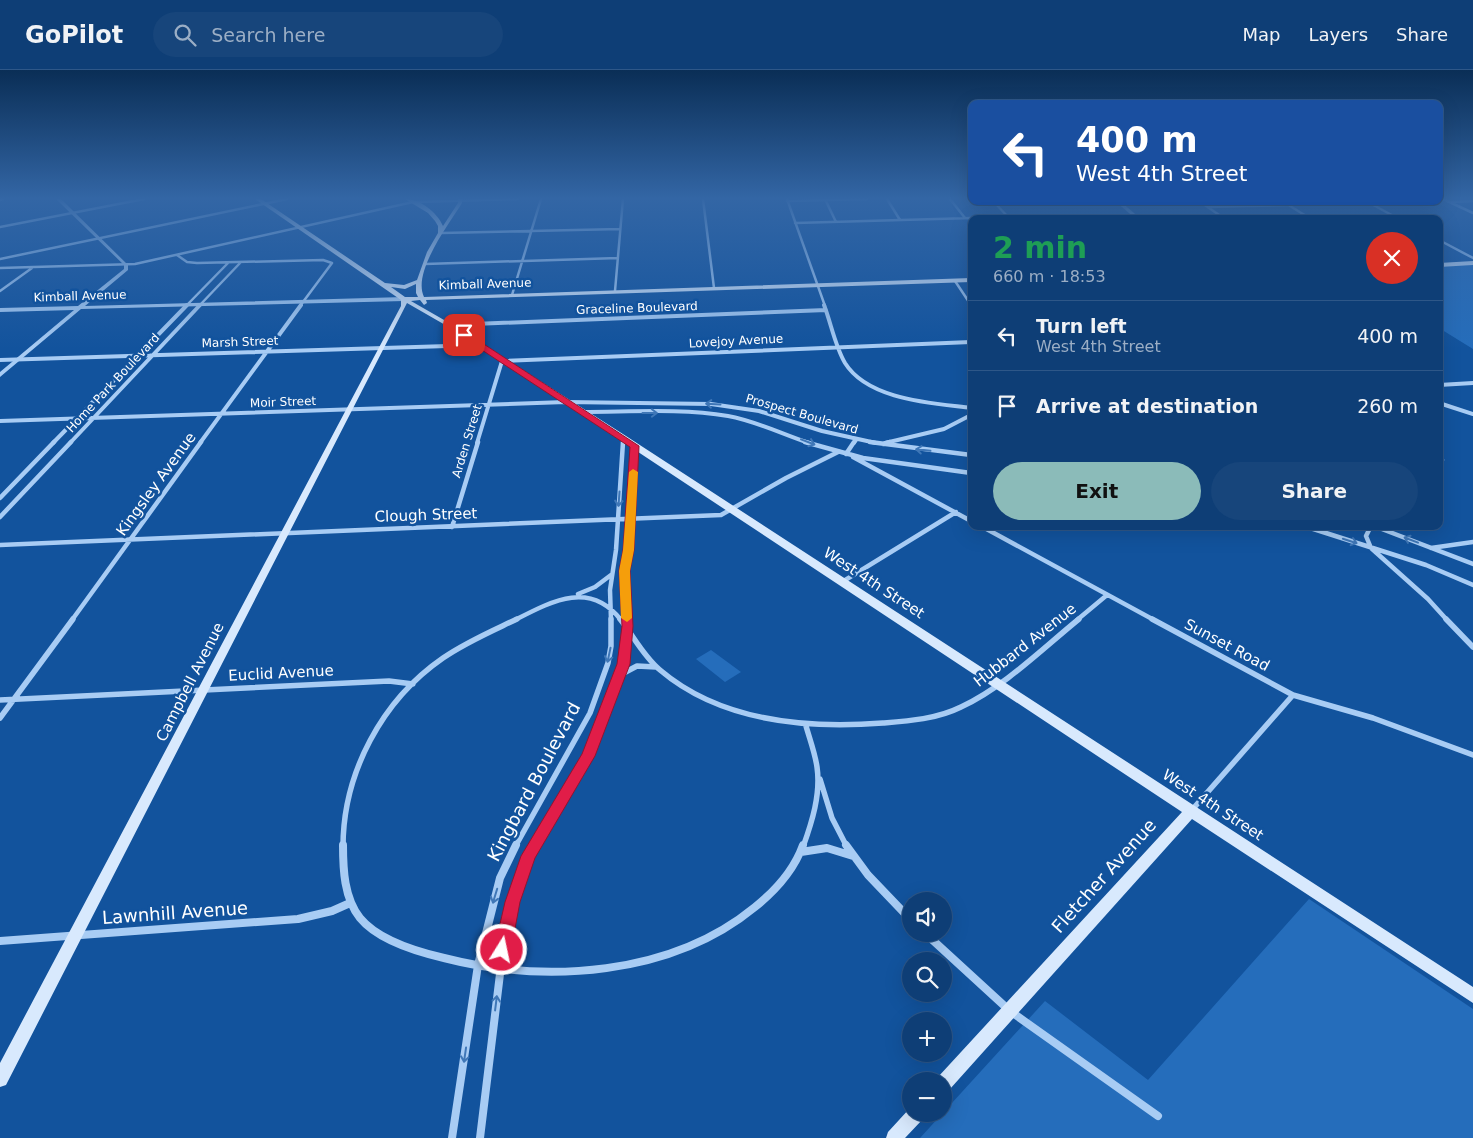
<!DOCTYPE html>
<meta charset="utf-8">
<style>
body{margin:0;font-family:"DejaVu Sans",sans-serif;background:#17457b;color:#f1f3f6;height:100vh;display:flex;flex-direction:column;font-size:19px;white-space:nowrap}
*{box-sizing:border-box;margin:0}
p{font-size:16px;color:#9baec5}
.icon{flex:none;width:28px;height:28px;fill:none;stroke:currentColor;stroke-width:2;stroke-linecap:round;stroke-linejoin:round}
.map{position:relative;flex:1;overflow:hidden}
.sheet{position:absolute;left:968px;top:145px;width:475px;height:315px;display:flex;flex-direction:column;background:#0e3e76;border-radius:10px;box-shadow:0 5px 20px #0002,0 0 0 1px #2e5788}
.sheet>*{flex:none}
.guide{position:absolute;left:968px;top:30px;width:475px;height:105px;border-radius:10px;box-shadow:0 5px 20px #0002,0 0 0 1px #2e5788;background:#1a4fa0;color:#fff;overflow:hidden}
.tools{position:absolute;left:902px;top:822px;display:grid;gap:10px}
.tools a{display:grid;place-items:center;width:50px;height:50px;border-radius:50%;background:#0e3e76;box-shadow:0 5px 20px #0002,0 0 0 1px #2e5788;font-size:25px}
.pin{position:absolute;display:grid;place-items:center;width:42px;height:42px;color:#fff;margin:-21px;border-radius:10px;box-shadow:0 2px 8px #0006}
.me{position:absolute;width:55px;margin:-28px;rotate:10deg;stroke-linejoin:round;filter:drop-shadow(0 0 4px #0008)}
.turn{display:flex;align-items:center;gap:18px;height:105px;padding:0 25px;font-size:22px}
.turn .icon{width:65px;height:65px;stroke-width:2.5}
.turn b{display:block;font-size:35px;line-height:42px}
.round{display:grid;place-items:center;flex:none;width:52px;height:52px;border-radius:26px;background:#17457b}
.head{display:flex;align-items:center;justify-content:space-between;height:85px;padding:0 25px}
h1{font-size:30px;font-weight:600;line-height:38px;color:#1e9e55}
.primary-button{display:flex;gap:10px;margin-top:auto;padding:10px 25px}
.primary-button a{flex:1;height:58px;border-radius:30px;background:#8bbbb9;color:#111;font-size:20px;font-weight:600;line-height:58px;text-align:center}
.primary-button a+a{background:#17457b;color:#f1f3f6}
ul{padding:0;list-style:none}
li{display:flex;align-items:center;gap:15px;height:70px;padding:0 25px;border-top:1px solid #2e5788}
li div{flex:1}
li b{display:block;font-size:19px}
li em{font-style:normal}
header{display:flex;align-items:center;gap:30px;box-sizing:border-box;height:70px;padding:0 25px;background:#0e3e76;border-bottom:1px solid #2e5788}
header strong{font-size:24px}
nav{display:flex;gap:28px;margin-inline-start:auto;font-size:18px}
.search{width:350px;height:45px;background:#17457b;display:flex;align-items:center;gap:12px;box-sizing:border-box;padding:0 18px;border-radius:28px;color:#9baec5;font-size:19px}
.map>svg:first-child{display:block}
.green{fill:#256dbb}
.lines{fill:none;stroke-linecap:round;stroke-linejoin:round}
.minor-far4{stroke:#a8ccf4;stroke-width:2.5}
.minor-far3{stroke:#a8ccf4;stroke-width:4}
.minor-far2{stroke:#a8ccf4;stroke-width:4.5}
.minor-far1{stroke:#a8ccf4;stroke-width:5.5}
.minor{stroke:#a8ccf4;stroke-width:8}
.tertiary{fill:#a8ccf4;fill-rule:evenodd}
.secondary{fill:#d8e9fd;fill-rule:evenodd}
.oneway{stroke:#3f77b7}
.route{fill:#e11d48;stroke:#92132f}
.slow{fill:#f59e0b}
.labels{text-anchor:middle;stroke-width:5;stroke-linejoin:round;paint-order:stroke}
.far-street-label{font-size:12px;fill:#fff;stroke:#12539d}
.street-label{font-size:15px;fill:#fff;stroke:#12539d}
.near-street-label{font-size:18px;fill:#fff;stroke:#12539d}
</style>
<header>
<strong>GoPilot</strong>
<div class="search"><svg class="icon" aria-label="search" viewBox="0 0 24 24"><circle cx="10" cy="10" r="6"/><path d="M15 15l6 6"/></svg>Search here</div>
<nav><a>Map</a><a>Layers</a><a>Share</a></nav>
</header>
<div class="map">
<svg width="1473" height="1068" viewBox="0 0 1473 1068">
<rect width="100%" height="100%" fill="#12539d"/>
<!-- green -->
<path class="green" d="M 1473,195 L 1473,279 L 1439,258 L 1439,196 Z
M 711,580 L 741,602 L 725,612 L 696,589 Z
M 1309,829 L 1473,939 L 1473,1068 L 920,1068 L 1045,931 L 1148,1010 Z"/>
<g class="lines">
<!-- minor-far4 -->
<path class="minor-far4" d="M 703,129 L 714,218
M 787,129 L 825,236
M 825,129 L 836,152
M 887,129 L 900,150
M 950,129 L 965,148
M 1443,129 L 1473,143
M 0,130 L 3,129
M 787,131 L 867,129
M 993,131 L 1009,148
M 1199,131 L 1225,149
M 1282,131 L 1311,149
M 1366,131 L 1399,149
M 1451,132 L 1473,131
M 1208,137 L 1288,135
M 795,153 L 1007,147
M 0,157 L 144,129
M 441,163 L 620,159
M 1439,170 L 1473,188
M 177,185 L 187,192 L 197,193 L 323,190 L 332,193 L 300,236
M 0,189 L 287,129
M 425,194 L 618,188
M 0,198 L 135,194 L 413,132 L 518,129
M 955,211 L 971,235
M 0,221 L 32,198
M 615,221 L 623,129
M 512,225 L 541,129
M 186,236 L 228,193
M 199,236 L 241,192"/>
<!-- minor-far3 -->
<path class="minor-far3" d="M 824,235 C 831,253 835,276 845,293 C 868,330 932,333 971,338
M 449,255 L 826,240
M 0,290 L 480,275
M 1439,315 L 1473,313
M 1439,333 L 1473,344
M 582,342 C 630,342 681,338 728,346 C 756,351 782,364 809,373
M 0,351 L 566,332 L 711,334 L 759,341 L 822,361 L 876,373
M 53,373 L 187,235
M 70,373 L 200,235
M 200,373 L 301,235
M 477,373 L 502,291 L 971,272
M 623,373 L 623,368
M 854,373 L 856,370
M 885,373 L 944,359 L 971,345"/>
<!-- minor-far2 -->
<path class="minor-far2" d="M 805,372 L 863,388 L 971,403
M 870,372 L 971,385
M 883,374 L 890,372
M 846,384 L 854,372
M 1439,385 L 1442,390 L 1439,394
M 853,387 L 971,451
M 0,428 L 54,372
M 0,447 L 71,372
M 981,456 L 1154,550
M 1304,456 L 1426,495 L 1473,515
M 1371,456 L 1366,466 L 1371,478 L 1428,529 L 1447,550
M 1374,456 L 1473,494
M 452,457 L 478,372
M 0,475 L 721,445 L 786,408 L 838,382
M 1431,478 L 1473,472
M 842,512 L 956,442
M 578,524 L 595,517 L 611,505
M 72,550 L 201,372
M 515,550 C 552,531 590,510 621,550
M 611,550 L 610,520 L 616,480 L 623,372
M 627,550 L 624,501 L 629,480 L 634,376
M 1077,550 L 1107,525"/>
<!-- minor-far1 -->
<path class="minor-far1" d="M 620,549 C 633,565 643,586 660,600 C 720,651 807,659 883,653 C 909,651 937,649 961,637 C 1004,617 1042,579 1079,549
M 1152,549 L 1293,625 L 1373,648 L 1473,685
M 1446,549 L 1473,577
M 620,605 L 637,596 L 656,597
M 0,630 L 389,611 L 413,614
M 0,648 L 73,549
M 820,709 L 832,748 L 847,777
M 1191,741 L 1293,625
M 343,777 C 343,703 382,630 443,588 C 466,572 492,561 517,549
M 515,777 L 590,643 L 608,593 L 611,576 L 611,549
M 535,777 L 589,685 L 623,594 L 627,549
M 803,777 C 812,752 821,724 817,697 C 815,683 810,670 806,656"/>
<!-- minor -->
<path class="minor" d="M 343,775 C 343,799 344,828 360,848 C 378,870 418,882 444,888 C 546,914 671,906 755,837 C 775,821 794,800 803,775
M 846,775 L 868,805 L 911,850
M 801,782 L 827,778 L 853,786
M 926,864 L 1010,941 L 1158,1046
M 0,871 L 298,849 L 332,841 L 350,833
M 452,1068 L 478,895 L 500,808 L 516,775
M 480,1068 L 505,863 L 519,810 L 535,775"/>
<!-- tertiary -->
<path class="tertiary" d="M 56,129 L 61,129 L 128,195 L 128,200 L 85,236 L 404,227 L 407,229 L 404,231 L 81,239 L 0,307 L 0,302 L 74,240 L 0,242 L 0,238 L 78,236 L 124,199 L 124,195 Z
M 1115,131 L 1120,131 L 1141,149 L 1136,149 Z"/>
<!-- secondary -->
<path class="secondary" d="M 255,129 L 261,129 L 385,213 L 404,215 L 417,210 L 427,182 L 438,163 L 438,156 L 435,151 L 428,143 L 405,129 C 420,129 437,142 443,156 L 458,133 L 458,129 L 462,129 L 462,133 C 449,154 412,202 424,227 L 971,208 L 971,212 L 426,230 L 427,233 L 424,235 L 420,230 L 411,231 L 451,254 L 626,366 L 1473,917 L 1473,933 L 1192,749 L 950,1019 L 944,1021 L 944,1011 L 937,1011 L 938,1007 L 1182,742 L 620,370 L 447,256 L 407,233 L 6,1015 L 0,1017 L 0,993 L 401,236 L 401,230 ZM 416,214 L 416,223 L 418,227 L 405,227 L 391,217 L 405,219 Z
M 1473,191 L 1473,195 L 1439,197 L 1439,193 Z
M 910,1038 L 911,1044 L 924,1044 L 922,1050 L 905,1068 L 886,1068 L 888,1062 Z"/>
</g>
<!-- one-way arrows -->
<defs><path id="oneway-shaft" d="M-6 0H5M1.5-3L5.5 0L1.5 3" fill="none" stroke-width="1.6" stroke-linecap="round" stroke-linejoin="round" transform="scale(1.25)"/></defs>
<g class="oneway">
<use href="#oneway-shaft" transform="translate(713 334) rotate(-177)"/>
<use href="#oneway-shaft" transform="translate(650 343)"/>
<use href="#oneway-shaft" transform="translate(808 372) rotate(21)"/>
<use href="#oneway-shaft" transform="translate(923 380) rotate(-174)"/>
<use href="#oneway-shaft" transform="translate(619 429) rotate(94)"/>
<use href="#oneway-shaft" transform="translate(1411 470) rotate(-159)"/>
<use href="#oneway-shaft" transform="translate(1350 471) rotate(18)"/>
<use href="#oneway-shaft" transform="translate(609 585) rotate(102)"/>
<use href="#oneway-shaft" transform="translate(495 826) rotate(107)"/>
<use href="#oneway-shaft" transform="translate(496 933) rotate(-83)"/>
<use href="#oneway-shaft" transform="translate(465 985) rotate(98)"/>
</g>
<!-- sky -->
<linearGradient id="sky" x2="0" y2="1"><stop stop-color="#0a2e56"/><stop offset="0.46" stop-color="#3366a5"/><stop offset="1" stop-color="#3366a5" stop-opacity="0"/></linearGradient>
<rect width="1473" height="279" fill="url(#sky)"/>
<!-- route -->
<path class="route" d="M 462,263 L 467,263 L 639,376 L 634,480 L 630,501 L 633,556 L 630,594 L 595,686 L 535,788 L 520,832 L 511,880 L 508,886 L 502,888 L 497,886 L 494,880 L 505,832 L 521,786 L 582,684 L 617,594 L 622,556 L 619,501 L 623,480 L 630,377 L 462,267 Z"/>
<!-- slow -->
<path class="slow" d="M 633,399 L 638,402 L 634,480 L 630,501 L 632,548 L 627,552 L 621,548 L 619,501 L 623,480 L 629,402 Z"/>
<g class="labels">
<!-- far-street labels -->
<g class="far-street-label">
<text transform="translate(485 214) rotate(-2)" y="4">Kimball Avenue</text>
<text transform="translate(80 226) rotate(-2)" y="4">Kimball Avenue</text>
<text transform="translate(637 238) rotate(-2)" y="4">Graceline Boulevard</text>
<text transform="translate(736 271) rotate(-3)" y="4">Lovejoy Avenue</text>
<text transform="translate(240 272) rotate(-2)" y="4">Marsh Street</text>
<text transform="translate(113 313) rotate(-47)" y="4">Home Park Boulevard</text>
<text transform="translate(283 332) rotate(-2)" y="4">Moir Street</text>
<text transform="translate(802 344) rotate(16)" y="4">Prospect Boulevard</text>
<text transform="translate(467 371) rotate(-73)" y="4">Arden Street</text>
</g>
<!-- street labels -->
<g class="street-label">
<text transform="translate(156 414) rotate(-54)" y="5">Kingsley Avenue</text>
<text transform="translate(426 445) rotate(-2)" y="5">Clough Street</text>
<text transform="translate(874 513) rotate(33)" y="5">West 4th Street</text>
<text transform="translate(1025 575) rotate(-38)" y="5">Hubbard Avenue</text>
<text transform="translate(1227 575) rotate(28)" y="5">Sunset Road</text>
<text transform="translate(281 603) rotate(-3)" y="5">Euclid Avenue</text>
<text transform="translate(190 612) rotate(-63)" y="5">Campbell Avenue</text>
<text transform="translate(1213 735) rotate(33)" y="5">West 4th Street</text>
</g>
<!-- near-street labels -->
<g class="near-street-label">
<text transform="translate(534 712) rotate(-62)" y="6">Kingbard Boulevard</text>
<text transform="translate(1104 806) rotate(-48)" y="6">Fletcher Avenue</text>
<text transform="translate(175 843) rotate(-4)" y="6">Lawnhill Avenue</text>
</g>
</g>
</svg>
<div class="tools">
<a><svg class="icon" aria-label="sound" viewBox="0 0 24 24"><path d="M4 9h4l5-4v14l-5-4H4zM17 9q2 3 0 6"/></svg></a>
<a><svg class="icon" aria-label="search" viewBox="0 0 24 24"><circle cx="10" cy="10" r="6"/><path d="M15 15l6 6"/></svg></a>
<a>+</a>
<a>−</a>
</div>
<div class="pin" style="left:464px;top:265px;background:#d93025"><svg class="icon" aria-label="arrive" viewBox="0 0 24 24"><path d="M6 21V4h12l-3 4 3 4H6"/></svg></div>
<svg class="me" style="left:502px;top:880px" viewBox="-20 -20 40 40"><circle r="17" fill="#e11d48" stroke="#fff" stroke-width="3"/><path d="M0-11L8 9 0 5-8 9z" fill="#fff"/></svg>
<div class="guide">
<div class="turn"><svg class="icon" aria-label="left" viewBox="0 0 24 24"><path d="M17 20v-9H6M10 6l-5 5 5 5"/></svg><div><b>400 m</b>West 4th Street</div></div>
</div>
<section class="sheet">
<div class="head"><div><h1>2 min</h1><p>660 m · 18:53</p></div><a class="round" style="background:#d93025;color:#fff"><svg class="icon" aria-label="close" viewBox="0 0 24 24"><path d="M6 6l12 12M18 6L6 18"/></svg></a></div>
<ul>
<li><svg class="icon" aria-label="left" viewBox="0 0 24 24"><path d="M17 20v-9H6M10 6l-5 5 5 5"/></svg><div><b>Turn left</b><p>West 4th Street</p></div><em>400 m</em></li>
<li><svg class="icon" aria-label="arrive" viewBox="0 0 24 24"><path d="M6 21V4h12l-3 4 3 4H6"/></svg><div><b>Arrive at destination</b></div><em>260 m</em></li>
</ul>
<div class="primary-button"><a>Exit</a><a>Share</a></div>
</section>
</div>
